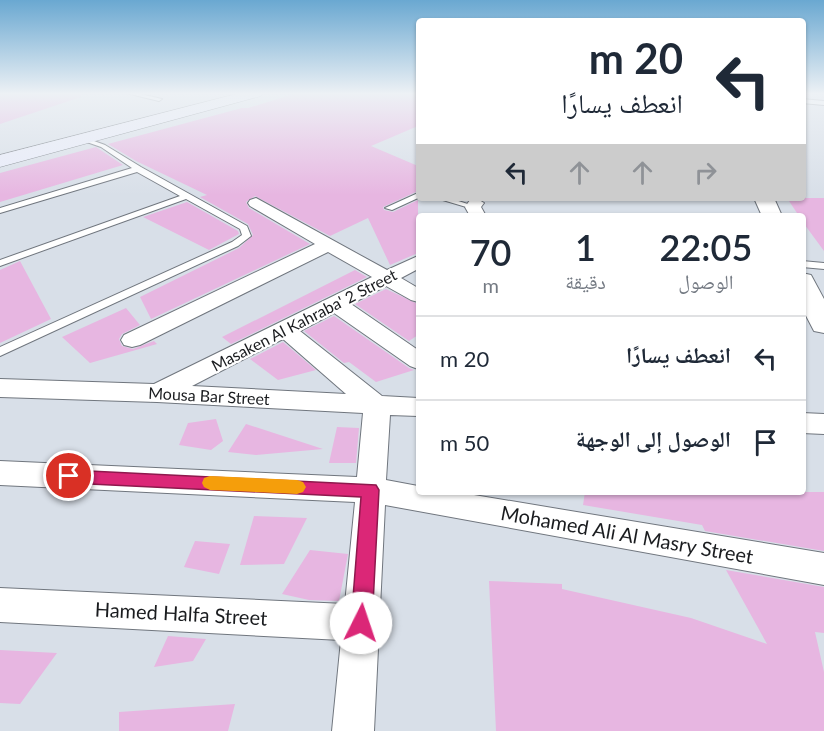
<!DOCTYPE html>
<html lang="ar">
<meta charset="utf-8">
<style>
body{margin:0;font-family:Lato,"Noto Naskh Arabic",sans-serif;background:#f6f6f7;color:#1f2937;direction:rtl;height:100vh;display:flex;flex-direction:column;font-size:22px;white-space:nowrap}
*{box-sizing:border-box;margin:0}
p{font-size:20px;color:#747a83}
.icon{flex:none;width:33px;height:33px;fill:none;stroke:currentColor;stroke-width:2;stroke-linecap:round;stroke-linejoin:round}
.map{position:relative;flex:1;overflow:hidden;direction:ltr}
.sheet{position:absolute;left:416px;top:213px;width:390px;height:282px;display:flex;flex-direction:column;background:#fff;border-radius:6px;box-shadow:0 2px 4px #0004;direction:rtl}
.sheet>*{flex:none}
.banner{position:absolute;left:416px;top:18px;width:390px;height:183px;border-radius:6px;box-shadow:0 2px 4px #0004;direction:rtl;background:#fff;color:#1f2937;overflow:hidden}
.pin{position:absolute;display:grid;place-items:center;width:51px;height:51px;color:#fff;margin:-26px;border:3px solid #fff;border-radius:50%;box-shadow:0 2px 6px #0007}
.me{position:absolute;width:66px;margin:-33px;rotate:4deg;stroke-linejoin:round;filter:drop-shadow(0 0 4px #0008)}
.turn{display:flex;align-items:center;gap:21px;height:126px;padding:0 24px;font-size:27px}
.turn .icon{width:78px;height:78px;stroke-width:2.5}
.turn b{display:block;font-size:42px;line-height:51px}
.lanes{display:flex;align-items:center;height:57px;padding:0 24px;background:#0003;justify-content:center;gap:30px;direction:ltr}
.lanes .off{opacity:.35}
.eta{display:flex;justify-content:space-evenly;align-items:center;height:102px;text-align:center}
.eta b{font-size:36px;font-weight:600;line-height:42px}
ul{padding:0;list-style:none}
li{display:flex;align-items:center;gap:18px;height:84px;padding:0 24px;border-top:2px solid #e0e1e3}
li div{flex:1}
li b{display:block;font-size:22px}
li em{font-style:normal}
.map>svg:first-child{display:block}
.building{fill:#e7b6e1}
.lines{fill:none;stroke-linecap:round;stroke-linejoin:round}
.service-casing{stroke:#70767e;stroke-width:2}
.minor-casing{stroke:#70767e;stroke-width:2}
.tertiary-casing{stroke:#70767e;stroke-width:2}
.secondary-casing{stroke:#70767e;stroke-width:1}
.service{fill:#fff;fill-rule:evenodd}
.minor{fill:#fff;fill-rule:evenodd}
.tertiary{fill:#fff;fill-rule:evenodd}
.secondary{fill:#e9ecfa;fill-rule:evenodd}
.route{fill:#db2777;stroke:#8e194d;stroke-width:1.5}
.slow{fill:#f59e0b}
.labels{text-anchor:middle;stroke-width:4.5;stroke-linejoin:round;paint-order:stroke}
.street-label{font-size:16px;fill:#1a1c1f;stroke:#fff}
.near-street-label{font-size:20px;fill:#1a1c1f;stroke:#fff}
</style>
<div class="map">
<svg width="824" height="731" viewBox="0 0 824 731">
<rect width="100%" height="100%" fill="#d8dfe8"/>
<!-- building -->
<path class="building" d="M 0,93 L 80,93 L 81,97 L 0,124 Z
M 297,93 L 418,93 L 418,126 L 371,146 L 418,166 L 418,191 L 383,207 L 384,210 L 393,212 L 418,200 L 418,253 L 390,265 L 368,218 L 330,236 L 255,196 L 246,202 L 249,208 L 310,244 L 151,319 L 140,297 L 239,248 L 253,235 L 248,224 L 200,197 L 207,195 L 136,161 L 108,144 L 242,108 L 248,108 Z
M 96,147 L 123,165 L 0,202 L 0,173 Z
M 787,198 L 824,198 L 824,251 L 802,221 L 802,216 L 799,216 Z
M 187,202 L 238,231 L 239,234 L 209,250 L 143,217 Z
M 20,261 L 51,319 L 0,343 L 0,270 Z
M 355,270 L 367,277 L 231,344 L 222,337 Z
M 386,289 L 418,304 L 418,335 L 409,341 L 355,304 Z
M 126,308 L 140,325 L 122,334 L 119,339 L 122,346 L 133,349 L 154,341 L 157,344 L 90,363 L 62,337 Z
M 334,316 L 409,368 L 414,370 L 376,382 L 349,362 L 344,363 L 304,331 Z
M 283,342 L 316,370 L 278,380 L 250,359 Z
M 216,419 L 223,441 L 211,450 L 179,445 L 188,423 Z
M 246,424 L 323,449 L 256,455 L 228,452 Z
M 337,427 L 359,428 L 356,463 L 329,463 Z
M 585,492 L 824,492 L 824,551 L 705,531 L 702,525 L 583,505 Z
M 254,516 L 307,518 L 284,564 L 240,565 Z
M 195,541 L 230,544 L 219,574 L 184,567 Z
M 310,550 L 348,554 L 339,601 L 309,600 L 282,594 Z
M 726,570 L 824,587 L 824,633 L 815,632 L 824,672 L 824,731 L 496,731 L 489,581 L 562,584 L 562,589 L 691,618 L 767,644 Z
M 168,636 L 206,639 L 193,661 L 154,667 Z
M 0,650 L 57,653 L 20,704 L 0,703 Z
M 235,704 L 228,731 L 119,731 L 119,712 Z"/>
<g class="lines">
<!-- service casing -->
<g class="service-casing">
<path id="service" d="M 126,93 L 136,93 L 162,99 L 159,101 Z
M 802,99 L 824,101 L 824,105 L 802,103 Z
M 83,137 L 105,145 L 141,167 L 247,226 L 251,236 L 238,246 L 0,356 L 0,347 L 232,242 L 242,235 L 240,229 L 186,199 L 0,266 L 0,260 L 180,196 L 137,172 L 0,213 L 0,208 L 132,168 L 101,147 L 81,140 L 81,138 Z
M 418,193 L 418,198 L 392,210 L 385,208 Z
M 436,198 L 449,198 L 477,207 L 473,209 Z
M 802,261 L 824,263 L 824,269 L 802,267 Z"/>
</g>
<!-- minor casing -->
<g class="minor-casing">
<path id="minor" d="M 256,198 L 387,270 L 418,256 L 418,269 L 401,278 L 418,288 L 418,302 L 411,300 L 386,286 L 351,304 L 418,350 L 418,369 L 410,366 L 334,313 L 300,331 L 382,396 L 418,398 L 418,416 L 390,415 L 386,480 L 418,486 L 418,492 L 456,492 L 824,553 L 824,585 L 385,505 L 374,731 L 332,731 L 341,640 L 0,622 L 0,588 L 345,604 L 355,502 L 0,485 L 0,461 L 357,477 L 363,413 L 157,402 L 0,397 L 0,379 L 154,384 L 372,277 L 328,252 L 140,345 L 132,347 L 124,345 L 121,340 L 124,335 L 315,244 L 250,206 L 248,203 L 250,200 ZM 283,339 L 346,394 L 192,386 Z
M 476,198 L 484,203 L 481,207 L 486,216 L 470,216 L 465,207 L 470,200 Z
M 802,413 L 824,414 L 824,434 L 802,433 Z"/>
</g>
<!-- tertiary casing -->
<g class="tertiary-casing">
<path id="tertiary" d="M 754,198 L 774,198 L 782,216 L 762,216 Z
M 802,273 L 811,275 L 824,299 L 824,333 L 814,331 L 802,308 Z"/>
</g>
<!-- secondary casing -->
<g class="secondary-casing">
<path id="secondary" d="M 240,93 L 263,93 L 261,96 L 0,167 L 0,155 Z"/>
</g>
<!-- service -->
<use href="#service" class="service"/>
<!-- minor -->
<use href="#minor" class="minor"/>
<!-- tertiary -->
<use href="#tertiary" class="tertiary"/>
<!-- secondary -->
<use href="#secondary" class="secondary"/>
</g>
<!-- sky -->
<linearGradient id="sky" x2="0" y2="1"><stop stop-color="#6aa8d1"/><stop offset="0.48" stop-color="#edf1f5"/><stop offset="1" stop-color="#edf1f5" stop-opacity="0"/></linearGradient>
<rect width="824" height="195" fill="url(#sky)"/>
<!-- route -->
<path class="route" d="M 69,470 L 376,485 L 379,490 L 372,623 L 369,631 L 361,634 L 354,631 L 351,623 L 361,497 L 69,483 L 64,481 L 61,476 L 64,471 Z"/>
<!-- slow -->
<path class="slow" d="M 210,476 L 297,480 L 303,482 L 306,487 L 303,492 L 297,494 L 210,490 L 204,487 L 202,483 L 204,478 Z"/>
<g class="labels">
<!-- street labels -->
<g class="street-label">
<text transform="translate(304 320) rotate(-27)" y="6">Masaken Al Kahraba' 2 Street</text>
<text transform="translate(209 396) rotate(3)" y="6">Mousa Bar Street</text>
</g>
<!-- near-street labels -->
<g class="near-street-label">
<text transform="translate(627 535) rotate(10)" y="7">Mohamed Ali Al Masry Street</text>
<text transform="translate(181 614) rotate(3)" y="7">Hamed Halfa Street</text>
</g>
</g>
</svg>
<div class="pin" style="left:69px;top:476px;background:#d93025"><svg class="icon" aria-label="arrive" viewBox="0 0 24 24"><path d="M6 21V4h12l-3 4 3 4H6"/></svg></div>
<svg class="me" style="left:361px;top:623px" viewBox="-20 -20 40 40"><circle r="19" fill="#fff"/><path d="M0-13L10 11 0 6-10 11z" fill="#db2777"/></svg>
<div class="banner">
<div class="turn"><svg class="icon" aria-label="left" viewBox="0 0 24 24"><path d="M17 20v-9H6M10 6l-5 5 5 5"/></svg><div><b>20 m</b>انعطف يسارًا</div></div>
<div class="lanes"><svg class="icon" aria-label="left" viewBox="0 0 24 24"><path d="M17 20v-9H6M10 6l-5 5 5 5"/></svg><svg class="icon off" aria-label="ahead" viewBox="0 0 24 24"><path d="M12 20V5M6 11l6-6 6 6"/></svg><svg class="icon off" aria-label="ahead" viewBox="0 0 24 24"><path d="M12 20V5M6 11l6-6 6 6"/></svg><svg class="icon off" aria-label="right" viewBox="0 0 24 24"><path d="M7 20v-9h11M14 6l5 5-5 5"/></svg></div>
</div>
<section class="sheet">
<div class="eta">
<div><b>22:05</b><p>الوصول</p></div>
<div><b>1</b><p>دقيقة</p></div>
<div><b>70</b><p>m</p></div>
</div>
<ul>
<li><svg class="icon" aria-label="left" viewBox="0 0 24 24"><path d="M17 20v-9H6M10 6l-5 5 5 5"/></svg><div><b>انعطف يسارًا</b></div><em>20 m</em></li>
<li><svg class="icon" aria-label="arrive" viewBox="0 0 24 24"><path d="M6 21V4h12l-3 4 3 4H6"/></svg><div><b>الوصول إلى الوجهة</b></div><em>50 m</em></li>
</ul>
</section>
</div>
